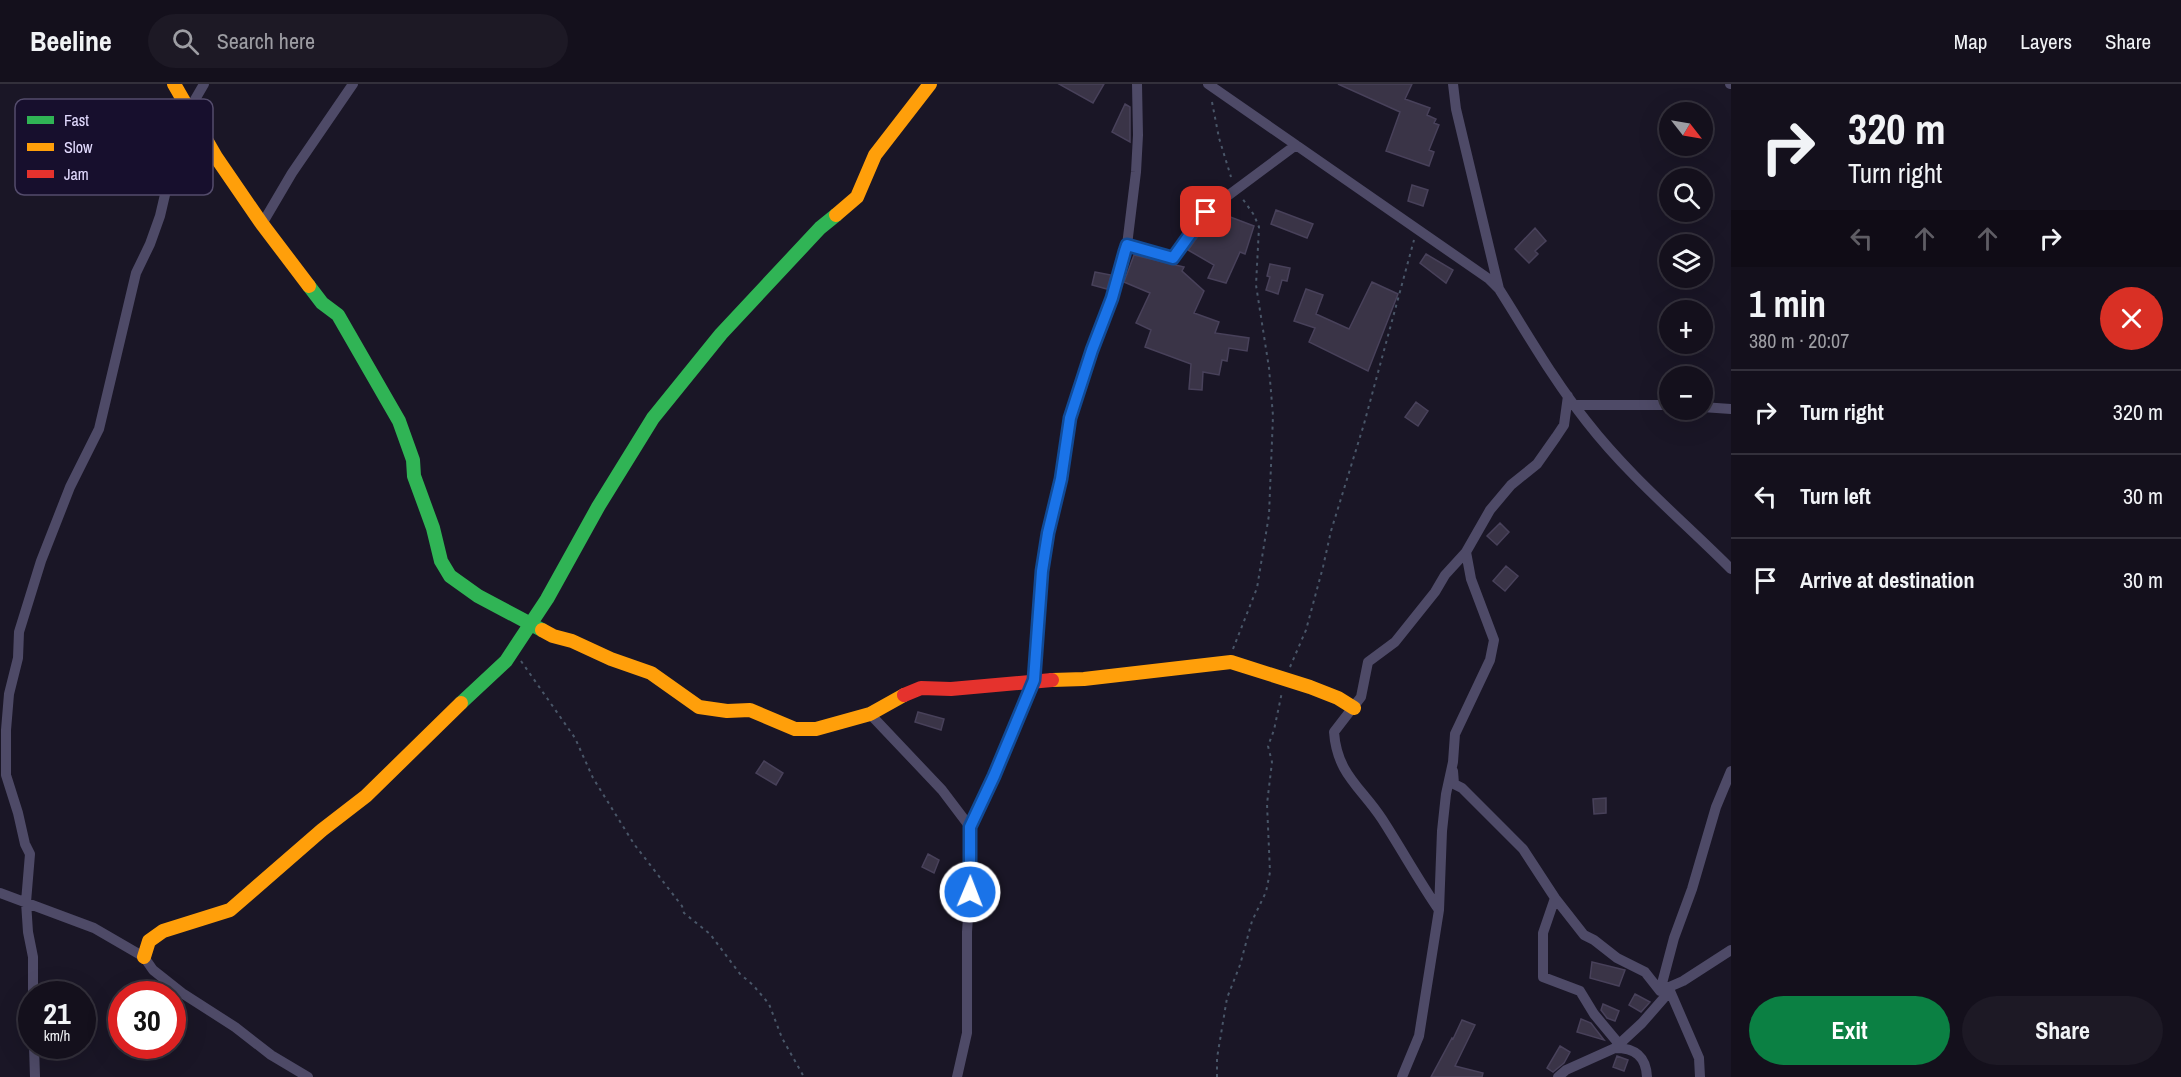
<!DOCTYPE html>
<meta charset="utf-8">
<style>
body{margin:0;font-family:"Archivo Narrow",sans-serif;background:#1d1925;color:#f1f3f6;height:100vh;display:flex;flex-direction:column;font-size:22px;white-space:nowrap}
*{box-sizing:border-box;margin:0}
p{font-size:20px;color:#9d9da3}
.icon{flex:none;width:33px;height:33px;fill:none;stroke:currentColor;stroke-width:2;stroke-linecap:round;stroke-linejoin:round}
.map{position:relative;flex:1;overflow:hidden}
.details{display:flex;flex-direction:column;background:#14101c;width:450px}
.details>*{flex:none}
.hud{background:#14101c;color:#f1f3f6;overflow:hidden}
.needle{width:39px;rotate:121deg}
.tools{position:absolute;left:1659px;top:18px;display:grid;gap:12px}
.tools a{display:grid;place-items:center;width:54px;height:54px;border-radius:50%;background:#14101c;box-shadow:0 6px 24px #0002,0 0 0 2px #33303b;font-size:30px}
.speed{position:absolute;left:18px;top:897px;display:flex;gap:12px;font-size:30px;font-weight:700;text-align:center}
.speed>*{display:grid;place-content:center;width:78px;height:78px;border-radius:50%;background:#14101c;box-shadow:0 6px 24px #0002,0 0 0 2px #33303b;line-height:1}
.speed small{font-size:15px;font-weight:400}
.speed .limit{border:9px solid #d22;background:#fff;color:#111}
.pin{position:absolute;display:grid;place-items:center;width:51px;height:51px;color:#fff;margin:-26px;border-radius:12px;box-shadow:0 3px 9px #0006}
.me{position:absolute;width:66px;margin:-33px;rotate:1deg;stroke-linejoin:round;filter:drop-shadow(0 0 4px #0008)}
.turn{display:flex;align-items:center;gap:21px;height:126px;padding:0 18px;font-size:27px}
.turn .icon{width:78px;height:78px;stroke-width:2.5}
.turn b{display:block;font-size:42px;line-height:51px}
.lanes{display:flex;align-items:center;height:57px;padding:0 18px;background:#0003;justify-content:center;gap:30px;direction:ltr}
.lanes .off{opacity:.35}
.round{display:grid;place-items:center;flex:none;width:63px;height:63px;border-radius:32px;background:#1d1925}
.overview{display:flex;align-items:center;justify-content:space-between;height:102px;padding:0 18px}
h1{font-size:36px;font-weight:800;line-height:45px}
.action{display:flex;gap:12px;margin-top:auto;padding:12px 18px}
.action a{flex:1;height:69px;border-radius:36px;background:#0b8043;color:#fff;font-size:24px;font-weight:800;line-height:69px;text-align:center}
.action a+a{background:#1d1925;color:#f1f3f6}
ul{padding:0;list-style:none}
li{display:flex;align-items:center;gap:18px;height:84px;padding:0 18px;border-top:2px solid #33303b}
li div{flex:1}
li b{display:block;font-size:22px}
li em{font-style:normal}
header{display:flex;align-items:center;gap:36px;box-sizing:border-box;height:84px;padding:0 30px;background:#14101c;border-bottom:2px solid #33303b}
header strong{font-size:28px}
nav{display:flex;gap:33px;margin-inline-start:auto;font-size:21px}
.search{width:420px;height:54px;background:#1d1925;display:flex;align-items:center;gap:15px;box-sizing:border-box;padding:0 21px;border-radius:33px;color:#9d9da3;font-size:22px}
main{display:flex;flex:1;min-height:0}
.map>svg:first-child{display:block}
.building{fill:#3a3447;stroke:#48415a;stroke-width:1.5}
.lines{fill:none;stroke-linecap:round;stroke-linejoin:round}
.path{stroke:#495668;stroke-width:2;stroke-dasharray:3 4.5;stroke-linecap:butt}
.street{stroke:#4e4a67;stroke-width:10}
.fast{stroke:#30b455;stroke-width:14}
.slow{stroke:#ff9f0a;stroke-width:14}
.jam{stroke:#e5322d;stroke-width:14}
.route-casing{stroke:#114b97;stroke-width:15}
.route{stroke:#1a73e8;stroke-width:10}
.key{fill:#170f2d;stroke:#544c6c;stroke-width:1.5}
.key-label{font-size:16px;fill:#e3dbff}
</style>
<header>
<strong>Beeline</strong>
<div class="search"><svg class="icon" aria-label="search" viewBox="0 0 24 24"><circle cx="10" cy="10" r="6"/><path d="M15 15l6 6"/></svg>Search here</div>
<nav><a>Map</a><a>Layers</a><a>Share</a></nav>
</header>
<main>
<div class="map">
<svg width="1731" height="993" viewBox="0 0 1731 993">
<rect width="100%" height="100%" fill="#1a1626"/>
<!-- building -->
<path class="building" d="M 1059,0 L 1104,0 L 1093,19 Z
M 1338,0 L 1412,0 L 1405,15 L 1430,24 L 1427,31 L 1436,35 L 1434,39 L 1439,41 L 1429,66 L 1434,68 L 1429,82 L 1386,67 L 1400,28 Z
M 1125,20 L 1130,23 L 1130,58 L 1112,48 Z
M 1412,101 L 1428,106 L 1423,122 L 1408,117 Z
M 1276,126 L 1313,140 L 1307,154 L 1271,140 Z
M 1225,131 L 1254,142 L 1245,170 L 1240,168 L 1226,199 L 1208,194 L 1214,181 L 1188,166 L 1209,137 L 1219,144 Z
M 1535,144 L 1546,157 L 1535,167 L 1538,170 L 1529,179 L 1515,165 Z
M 1426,170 L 1453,186 L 1446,199 L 1420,179 Z
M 1134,171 L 1184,183 L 1182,187 L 1204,207 L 1194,229 L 1219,238 L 1215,249 L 1249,254 L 1247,267 L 1229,264 L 1227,277 L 1222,276 L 1219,291 L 1203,288 L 1202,306 L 1189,305 L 1191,280 L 1145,263 L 1151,246 L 1136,239 L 1150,209 L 1124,198 Z
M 1270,180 L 1290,184 L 1287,197 L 1282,196 L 1278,210 L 1266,206 L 1270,193 L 1267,192 Z
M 1095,188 L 1111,191 L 1107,205 L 1092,201 Z
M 1372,198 L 1398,210 L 1368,287 L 1309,258 L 1315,244 L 1294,237 L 1306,205 L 1323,211 L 1316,230 L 1349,245 Z
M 1416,318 L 1428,327 L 1418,342 L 1405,333 Z
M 1500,439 L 1509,448 L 1497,461 L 1487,452 Z
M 1506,482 L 1518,492 L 1505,507 L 1493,497 Z
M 918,628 L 944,635 L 941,646 L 915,638 Z
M 764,677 L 783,689 L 776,701 L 756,689 Z
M 1606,714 L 1606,729 L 1594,730 L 1593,715 Z
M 928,770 L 939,776 L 934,789 L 922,783 Z
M 1592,878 L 1625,886 L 1619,902 L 1590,894 Z
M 1635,910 L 1650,918 L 1641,928 L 1629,921 Z
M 1603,920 L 1619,927 L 1615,937 L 1607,934 L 1601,926 Z
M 1581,935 L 1591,939 L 1604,956 L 1577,948 Z
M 1462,936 L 1475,941 L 1455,982 L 1483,989 L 1482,993 L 1431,993 L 1452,954 L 1453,955 Z
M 1560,962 L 1570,968 L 1564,979 L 1553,988 L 1547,984 Z
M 1617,972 L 1628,976 L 1624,987 L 1613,983 Z"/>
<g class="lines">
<!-- path -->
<path class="path" d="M 1212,18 L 1219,54 L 1231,93
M 1233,565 L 1257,504 L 1269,431 L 1273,332 L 1269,284 L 1256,201 L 1259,143 L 1254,131 L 1242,114
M 521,577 L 575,654 L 593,694 L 634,760 L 682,822 L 684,829 L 710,850 L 740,890 L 753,901 L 769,920 L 782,954 L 804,993
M 1290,583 L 1306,546 L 1323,483 L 1331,447 L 1364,340 L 1414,156
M 1217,993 L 1217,974 L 1227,914 L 1240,881 L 1252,837 L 1266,808 L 1270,788 L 1267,720 L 1272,678 L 1268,662 L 1274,646 L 1282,608"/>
<!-- street -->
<path class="street" d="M 1208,0 L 1489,195 L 1499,205 C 1527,249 1554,297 1587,338 C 1629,392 1683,437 1731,485
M 1453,0 L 1456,25 L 1499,205
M 1730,0 L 1731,0
M 262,140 L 292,89 L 353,0
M 1127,161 L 1173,174 L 1206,128 L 1296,61
M 1573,321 L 1670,321
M 1702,323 L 1731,325
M 870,630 L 942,706 L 970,743
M 1453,687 L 1454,700 L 1462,704 L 1523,765 L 1555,814 L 1584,851 L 1594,856 L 1617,874 L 1645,888 L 1660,907 L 1683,897 L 1731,866
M 0,809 L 94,844 L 144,873 L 153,886 L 182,909 L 235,943 L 271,971 L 308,993
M 1555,814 L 1543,849 L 1543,893 L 1580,907 L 1594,930 L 1619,960
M 1439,826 C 1419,797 1402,766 1382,735 C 1361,703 1337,690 1334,648 L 1361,613 L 1368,578 L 1395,558 L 1435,508 L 1445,491 L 1466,468
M 1670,907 L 1699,974 L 1700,993
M 33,910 L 33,873 L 28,848 L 26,818 L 30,770 L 25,760 L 18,729 L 6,691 L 6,646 L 9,610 L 18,574 L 19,548 L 41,477 L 70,403 L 99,345 L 136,189 L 150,160 L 160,132 L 182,38 L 204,0
M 34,962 L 35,993
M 1615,964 C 1635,964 1646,972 1647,993
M 957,993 L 967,949 L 967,848 L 971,788 L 970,743 L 994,692 L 1034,596 L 1042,487 L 1048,449 L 1061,395 L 1070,334 L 1092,266 L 1112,214 L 1127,161 L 1136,88 L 1138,51 L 1137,0
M 1402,993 L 1419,952 L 1439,826 L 1442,747 L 1446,710 L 1453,678 L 1455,650 L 1490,576 L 1494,556 L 1471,495 L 1466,468 L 1490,426 L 1511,401 L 1537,380 L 1556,353 L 1564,341 L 1568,312
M 1558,993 L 1566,986 L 1615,964 L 1642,939 L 1670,907 L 1660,907 L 1674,854 L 1692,805 L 1716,723 L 1731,687"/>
<!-- fast -->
<path class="fast" d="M 309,202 L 322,219 L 338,231 L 399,337 L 413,376 L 414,392 L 433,444 L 441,477 L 450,492 L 478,512 L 542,546
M 461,619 L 506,577 L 547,515 L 598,423 L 653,334 L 721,250 L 820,144 L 836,131"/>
<!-- slow -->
<path class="slow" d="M 174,0 L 216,73 L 262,140 L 309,202
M 836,131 L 857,113 L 875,71 L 930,0
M 542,546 L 553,552 L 572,557 L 611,575 L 651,589 L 699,623 L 727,627 L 750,626 L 795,645 L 816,645 L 870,630 L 904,611
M 1052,596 L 1084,595 L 1231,578 L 1310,603 L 1338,614 L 1354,624
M 144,873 L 149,857 L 163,847 L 230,826 L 322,746 L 366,712 L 461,619"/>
<!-- jam -->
<path class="jam" d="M 904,611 L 921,604 L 951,605 L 1052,596"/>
</g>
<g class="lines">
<!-- route casing -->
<g class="route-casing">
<path id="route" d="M 970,808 L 970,743 L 994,692 L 1034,596 L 1042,487 L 1048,449 L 1061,395 L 1070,334 L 1092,266 L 1112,214 L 1125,167 L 1127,161 L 1173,174 L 1206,128"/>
</g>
<!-- route -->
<use href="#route" class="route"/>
</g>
<!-- legend -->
<rect x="15" y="15" width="198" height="96" rx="9" class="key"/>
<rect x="27" y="32" width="27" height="8" fill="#30b455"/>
<rect x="27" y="59" width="27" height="8" fill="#ff9f0a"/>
<rect x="27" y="86" width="27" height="8" fill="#e5322d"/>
<g class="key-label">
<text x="64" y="42">Fast</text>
<text x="64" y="69">Slow</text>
<text x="64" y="96">Jam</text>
</g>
</svg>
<div class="tools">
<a><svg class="needle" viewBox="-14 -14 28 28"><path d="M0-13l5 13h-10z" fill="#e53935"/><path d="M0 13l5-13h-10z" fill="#9d9da3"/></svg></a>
<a><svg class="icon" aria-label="search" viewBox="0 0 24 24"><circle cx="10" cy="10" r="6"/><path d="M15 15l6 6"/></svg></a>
<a><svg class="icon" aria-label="layers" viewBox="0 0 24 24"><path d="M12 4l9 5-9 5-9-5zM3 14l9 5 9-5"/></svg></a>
<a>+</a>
<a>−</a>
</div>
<div class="speed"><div>21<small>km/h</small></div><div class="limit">30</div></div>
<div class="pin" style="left:1206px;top:128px;background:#d93025"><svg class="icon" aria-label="arrive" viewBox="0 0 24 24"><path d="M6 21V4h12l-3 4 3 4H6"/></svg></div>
<svg class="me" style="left:970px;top:808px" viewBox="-20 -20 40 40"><circle r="17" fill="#1a73e8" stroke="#fff" stroke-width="3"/><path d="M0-11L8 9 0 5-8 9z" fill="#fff"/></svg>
</div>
<section class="details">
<div class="hud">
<div class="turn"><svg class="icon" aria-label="right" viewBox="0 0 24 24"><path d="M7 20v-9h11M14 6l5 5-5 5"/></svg><div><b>320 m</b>Turn right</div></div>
<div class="lanes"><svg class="icon off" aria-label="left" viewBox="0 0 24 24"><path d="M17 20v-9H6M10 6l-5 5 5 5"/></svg><svg class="icon off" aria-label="ahead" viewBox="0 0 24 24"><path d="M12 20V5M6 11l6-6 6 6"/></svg><svg class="icon off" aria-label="ahead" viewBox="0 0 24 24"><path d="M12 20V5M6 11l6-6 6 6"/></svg><svg class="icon" aria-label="right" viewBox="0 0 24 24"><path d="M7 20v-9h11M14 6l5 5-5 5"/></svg></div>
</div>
<div class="overview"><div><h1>1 min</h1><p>380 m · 20:07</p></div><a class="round" style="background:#d93025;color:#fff"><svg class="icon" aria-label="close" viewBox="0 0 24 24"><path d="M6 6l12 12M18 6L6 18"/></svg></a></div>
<ul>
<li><svg class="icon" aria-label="right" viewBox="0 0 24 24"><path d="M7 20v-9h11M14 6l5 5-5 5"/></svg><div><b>Turn right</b></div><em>320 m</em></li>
<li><svg class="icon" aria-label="left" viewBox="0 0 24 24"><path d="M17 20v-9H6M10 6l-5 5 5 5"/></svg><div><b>Turn left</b></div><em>30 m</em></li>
<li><svg class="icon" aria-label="arrive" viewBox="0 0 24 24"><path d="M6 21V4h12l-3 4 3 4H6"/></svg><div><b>Arrive at destination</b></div><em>30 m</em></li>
</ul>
<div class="action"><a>Exit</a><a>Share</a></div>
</section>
</main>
